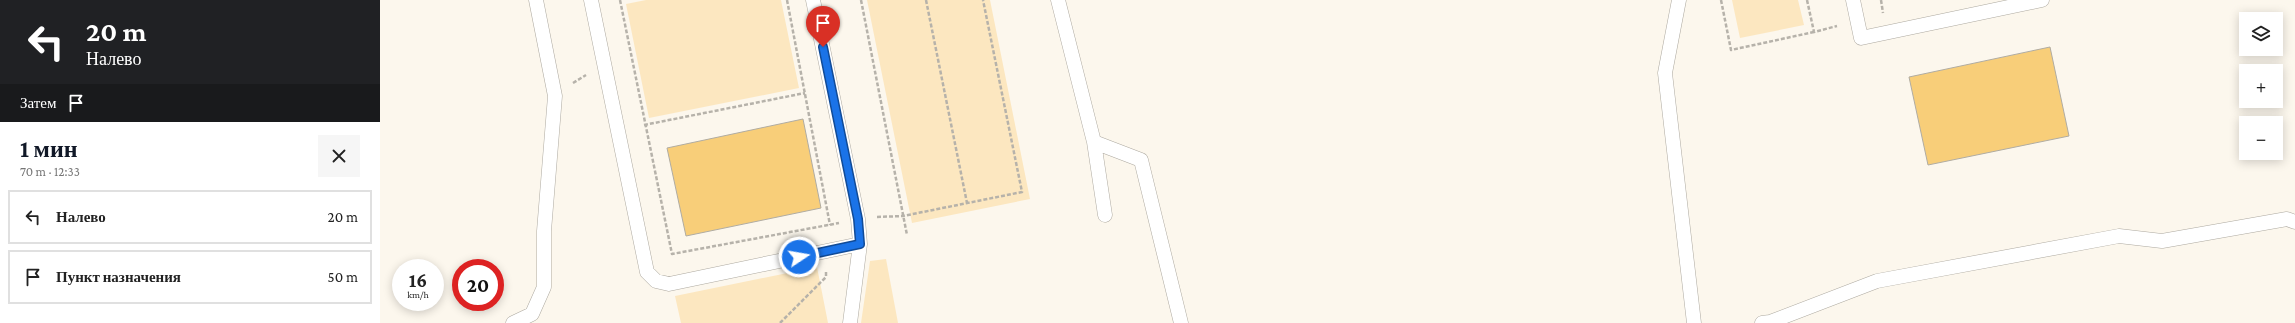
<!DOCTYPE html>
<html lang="ru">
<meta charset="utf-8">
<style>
body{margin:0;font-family:"Crimson Pro",serif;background:#f6f6f6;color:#222;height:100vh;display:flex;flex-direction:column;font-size:15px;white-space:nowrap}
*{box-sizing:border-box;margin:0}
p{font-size:13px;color:#767676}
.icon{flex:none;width:22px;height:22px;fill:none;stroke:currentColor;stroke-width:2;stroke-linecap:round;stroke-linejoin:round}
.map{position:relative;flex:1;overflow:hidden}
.drawer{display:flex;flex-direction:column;background:#fff;width:380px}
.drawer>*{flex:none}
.guide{background:#202124;color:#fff;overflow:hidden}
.buttons{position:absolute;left:1859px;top:12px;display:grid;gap:8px}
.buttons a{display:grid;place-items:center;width:44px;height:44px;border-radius:0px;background:#fff;box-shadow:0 2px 10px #0003;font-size:20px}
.speed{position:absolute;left:12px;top:259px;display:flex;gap:8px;font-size:20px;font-weight:700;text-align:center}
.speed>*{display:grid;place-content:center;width:52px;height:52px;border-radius:50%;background:#fff;box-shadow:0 2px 10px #0003;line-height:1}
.speed small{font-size:10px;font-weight:400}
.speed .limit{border:6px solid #d22;background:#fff;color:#111}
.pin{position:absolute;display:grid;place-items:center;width:34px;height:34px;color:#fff;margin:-41px -17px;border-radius:50% 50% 50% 0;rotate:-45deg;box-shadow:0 0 4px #0007}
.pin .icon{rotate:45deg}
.me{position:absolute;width:44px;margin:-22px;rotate:78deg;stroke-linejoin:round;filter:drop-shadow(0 0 3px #0008)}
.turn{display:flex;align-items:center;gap:14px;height:84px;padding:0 20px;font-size:18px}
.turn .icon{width:52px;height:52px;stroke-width:2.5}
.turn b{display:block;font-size:28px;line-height:34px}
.then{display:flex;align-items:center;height:38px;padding:0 20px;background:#0003;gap:8px;font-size:15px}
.round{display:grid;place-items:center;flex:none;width:42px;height:42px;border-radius:0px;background:#f6f6f6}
.headline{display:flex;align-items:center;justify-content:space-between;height:68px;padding:0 20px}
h1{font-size:24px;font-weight:700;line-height:30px;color:#111827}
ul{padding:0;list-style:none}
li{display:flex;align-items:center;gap:12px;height:54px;margin:0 8px 6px;padding:0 12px;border:2px solid #e0e0e0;border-radius:0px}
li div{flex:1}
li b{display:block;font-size:15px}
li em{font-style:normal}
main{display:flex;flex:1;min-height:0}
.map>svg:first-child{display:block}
.green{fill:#fce7c0}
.building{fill:#f8ce79;stroke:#b0aca2}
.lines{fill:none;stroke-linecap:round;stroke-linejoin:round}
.service-casing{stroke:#ada9a0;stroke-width:15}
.path{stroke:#b6b2aa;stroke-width:2.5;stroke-dasharray:4 2;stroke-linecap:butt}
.service{stroke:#fff;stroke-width:14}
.route-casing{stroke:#114b97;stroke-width:10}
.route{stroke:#1a73e8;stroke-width:7}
</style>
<main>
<section class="drawer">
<div class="guide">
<div class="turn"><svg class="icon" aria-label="left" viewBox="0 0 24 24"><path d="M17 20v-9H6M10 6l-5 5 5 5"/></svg><div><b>20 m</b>Налево</div></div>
<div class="then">Затем<svg class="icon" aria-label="arrive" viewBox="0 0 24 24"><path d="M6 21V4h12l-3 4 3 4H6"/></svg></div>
</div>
<div class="headline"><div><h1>1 мин</h1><p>70 m · 12:33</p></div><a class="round"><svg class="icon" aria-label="close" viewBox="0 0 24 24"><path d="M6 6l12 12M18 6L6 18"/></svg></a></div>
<ul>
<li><svg class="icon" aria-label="left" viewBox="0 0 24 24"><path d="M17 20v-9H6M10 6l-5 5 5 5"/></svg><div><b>Налево</b></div><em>20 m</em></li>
<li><svg class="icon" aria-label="arrive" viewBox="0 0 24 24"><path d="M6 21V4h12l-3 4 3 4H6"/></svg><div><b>Пункт назначения</b></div><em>50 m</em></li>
</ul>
</section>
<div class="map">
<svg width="1915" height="323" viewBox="0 0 1915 323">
<rect width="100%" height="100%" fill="#fcf7ed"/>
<!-- green -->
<path class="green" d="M 266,0 L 401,0 L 419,88 L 269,118 L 246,4 Z
M 487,0 L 610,0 L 650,199 L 532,223 Z
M 1352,0 L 1418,0 L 1424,25 L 1360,38 Z
M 506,259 L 518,323 L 481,323 L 490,261 Z
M 437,267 L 448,323 L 301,323 L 295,296 Z"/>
<!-- building -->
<path class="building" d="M 1670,47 L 1689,136 L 1548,165 L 1529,77 Z
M 423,119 L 441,208 L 306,236 L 287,148 Z"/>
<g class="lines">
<!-- service casing -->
<g class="service-casing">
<path id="service" d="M 211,0 L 267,272 L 276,281 L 289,284 L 480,244
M 433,0 L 478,219 L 480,244 L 470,323
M 678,0 L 714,142 L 761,160 L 801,323
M 1299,0 L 1285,73 L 1314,323
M 1473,0 L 1481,38 L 1662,0
M 714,142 L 725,215
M 133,323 L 152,314 L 164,287 L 164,231 L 175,96 L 156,0
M 1382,323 L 1390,322 L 1497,281 L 1739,236 L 1782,241 L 1907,219 L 1915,222"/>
</g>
<!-- path -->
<path class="path" d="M 240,0 L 292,254 L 459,223
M 407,0 L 450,225
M 481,0 L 527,235
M 546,0 L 587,203
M 1341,0 L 1351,50 L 1434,32
M 1427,0 L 1434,32 L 1457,26
M 1501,0 L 1503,13
M 193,83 L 206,75
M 264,125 L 425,93
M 497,217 L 523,216 L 642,192 L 603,0
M 400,323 L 446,277 L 446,272"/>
<!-- service -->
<use href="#service" class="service"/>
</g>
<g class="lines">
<!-- route casing -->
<g class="route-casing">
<path id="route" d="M 419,257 L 480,244 L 478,219 L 443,47"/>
</g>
<!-- route -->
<use href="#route" class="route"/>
</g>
</svg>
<div class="buttons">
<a><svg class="icon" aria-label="layers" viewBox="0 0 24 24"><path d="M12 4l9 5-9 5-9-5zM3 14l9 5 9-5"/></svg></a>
<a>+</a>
<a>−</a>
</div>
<div class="speed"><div>16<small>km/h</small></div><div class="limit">20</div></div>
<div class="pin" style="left:443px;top:47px;background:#d93025"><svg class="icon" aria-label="arrive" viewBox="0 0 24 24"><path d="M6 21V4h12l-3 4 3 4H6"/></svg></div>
<svg class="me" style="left:419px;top:257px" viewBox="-20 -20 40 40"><circle r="17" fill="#1a73e8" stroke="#fff" stroke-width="3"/><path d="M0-11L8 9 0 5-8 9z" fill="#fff"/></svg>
</div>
</main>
